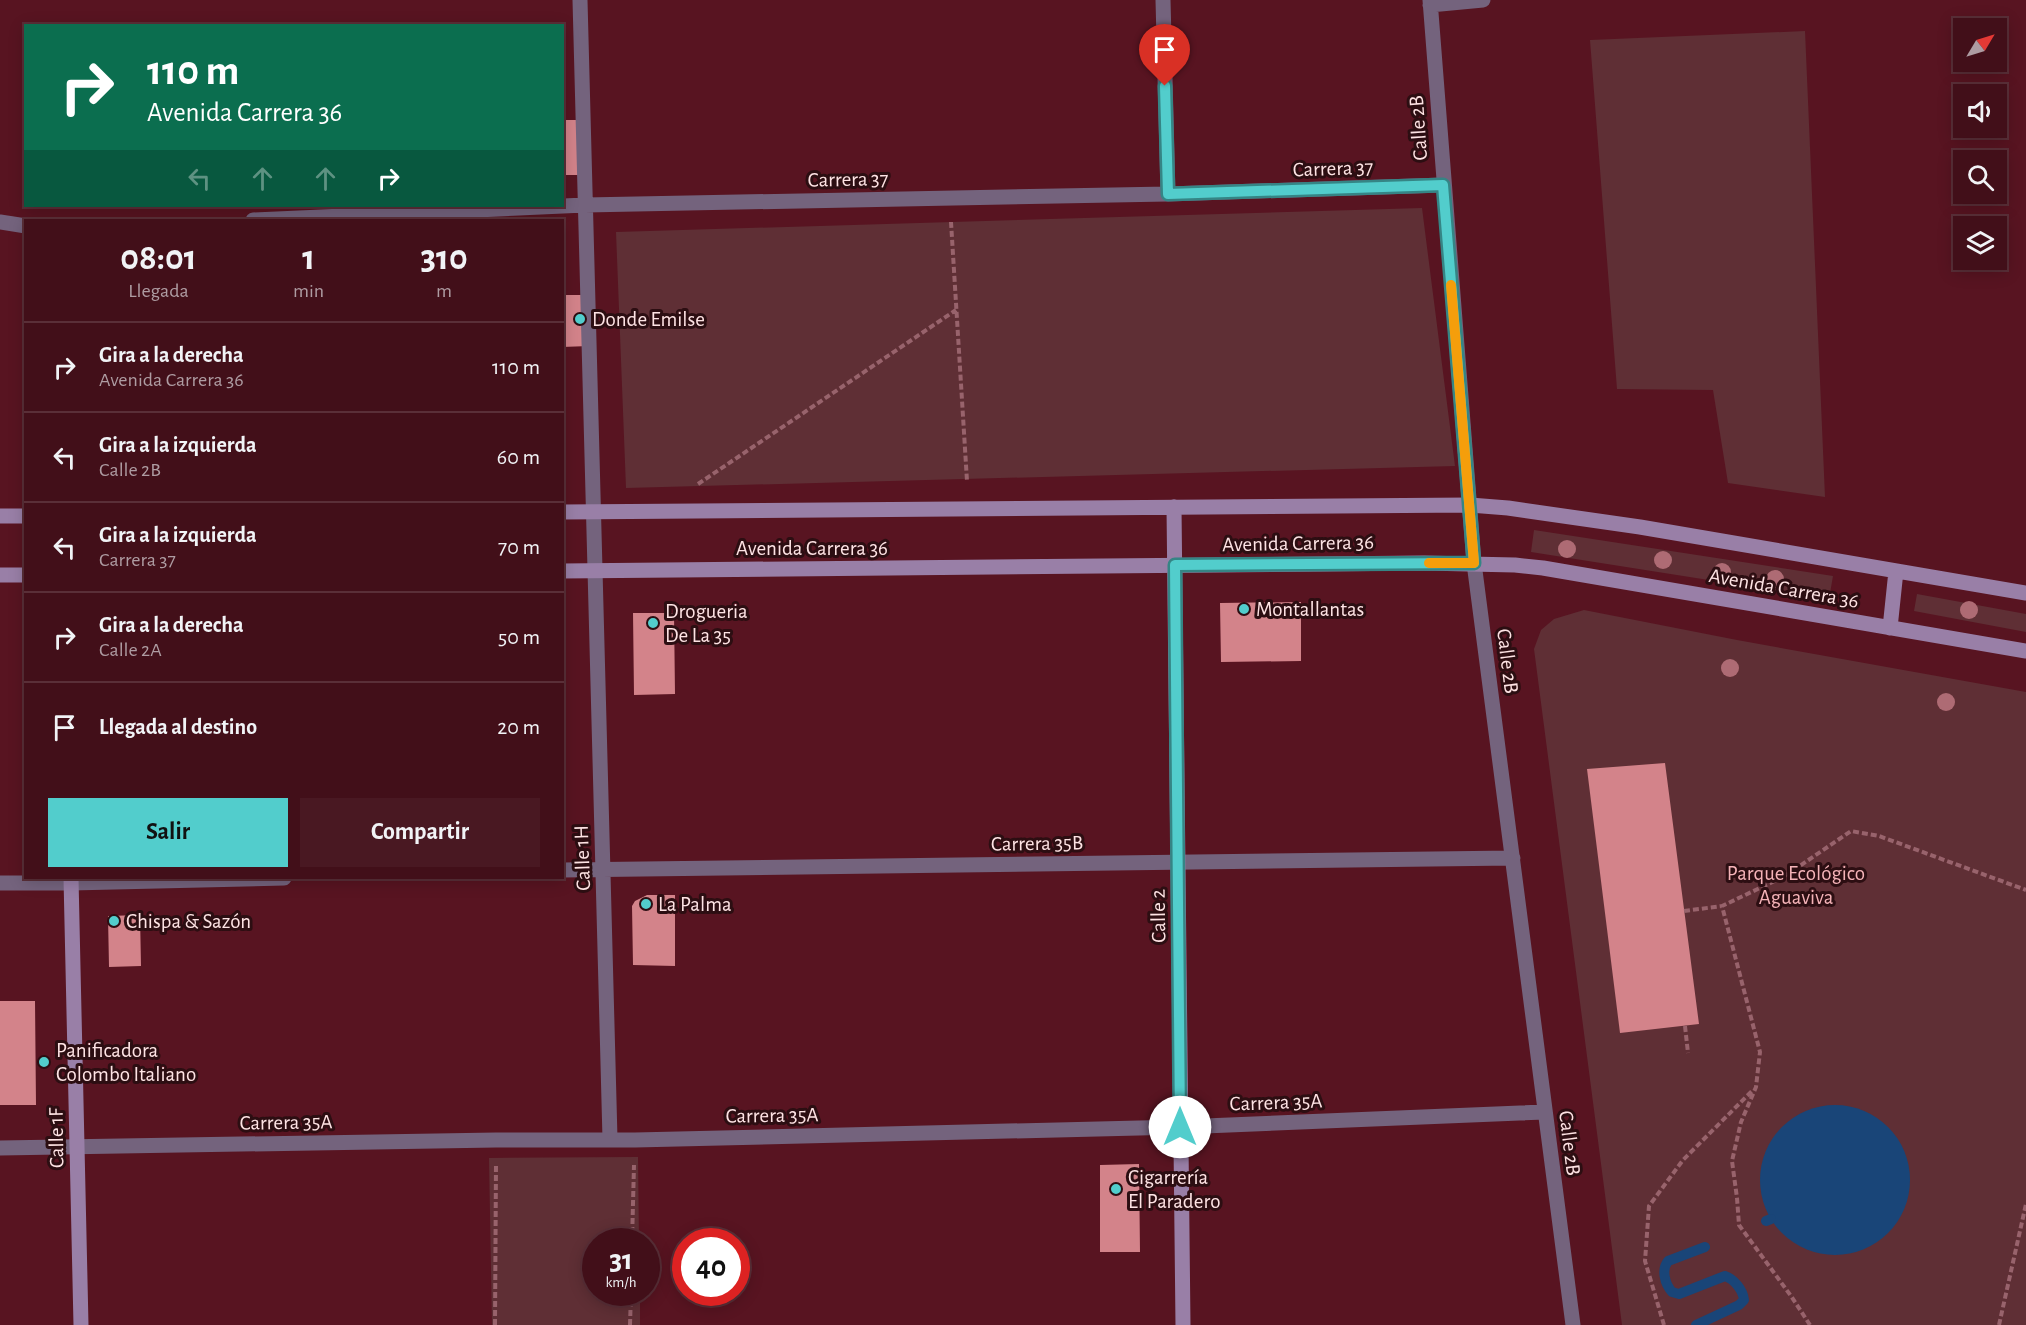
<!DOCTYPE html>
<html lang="es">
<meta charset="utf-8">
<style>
body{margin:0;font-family:"Alegreya Sans",sans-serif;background:#491822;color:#f1f3f6;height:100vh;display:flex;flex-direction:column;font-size:22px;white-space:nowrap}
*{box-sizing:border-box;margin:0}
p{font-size:20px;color:#ae9ca2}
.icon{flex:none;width:33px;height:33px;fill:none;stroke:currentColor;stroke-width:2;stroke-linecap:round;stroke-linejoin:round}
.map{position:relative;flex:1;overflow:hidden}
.sheet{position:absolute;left:24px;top:219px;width:540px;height:660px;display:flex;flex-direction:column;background:#420f19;border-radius:0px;box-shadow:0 3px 15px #0003,0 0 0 2px #5a2f38}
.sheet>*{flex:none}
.hud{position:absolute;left:24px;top:24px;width:540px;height:183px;border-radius:0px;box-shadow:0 3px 15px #0003,0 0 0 2px #5a2f38;background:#0b6e4f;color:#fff;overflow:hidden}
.needle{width:39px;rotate:52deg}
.buttons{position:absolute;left:1953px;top:18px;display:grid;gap:12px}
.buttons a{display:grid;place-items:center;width:54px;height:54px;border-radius:0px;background:#420f19;box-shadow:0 3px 15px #0003,0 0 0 2px #5a2f38;font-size:30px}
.speed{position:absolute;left:582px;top:1228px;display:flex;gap:12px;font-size:30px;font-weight:700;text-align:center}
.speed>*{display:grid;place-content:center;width:78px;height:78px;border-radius:50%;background:#420f19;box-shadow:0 3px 15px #0003,0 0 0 2px #5a2f38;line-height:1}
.speed small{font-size:15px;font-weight:400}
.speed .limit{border:9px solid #d22;background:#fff;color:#111}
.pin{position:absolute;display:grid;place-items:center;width:51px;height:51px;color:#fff;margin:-62px -26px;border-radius:50% 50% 50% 0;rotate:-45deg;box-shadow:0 0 6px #0007}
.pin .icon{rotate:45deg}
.me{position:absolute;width:66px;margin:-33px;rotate:0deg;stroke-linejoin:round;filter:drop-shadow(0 0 4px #0008)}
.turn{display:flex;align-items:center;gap:21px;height:126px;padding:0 24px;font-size:27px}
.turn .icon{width:78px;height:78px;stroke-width:2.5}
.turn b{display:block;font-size:42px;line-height:51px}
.lanes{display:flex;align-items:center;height:57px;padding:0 24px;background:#0003;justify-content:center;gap:30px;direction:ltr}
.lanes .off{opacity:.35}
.eta{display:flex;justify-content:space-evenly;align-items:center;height:102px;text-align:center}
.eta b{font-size:36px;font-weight:600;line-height:42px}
.button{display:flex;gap:12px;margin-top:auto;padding:12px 24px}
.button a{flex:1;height:69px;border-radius:0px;background:#52cdcc;color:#111;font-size:24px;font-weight:600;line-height:69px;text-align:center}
.button a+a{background:#491822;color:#f1f3f6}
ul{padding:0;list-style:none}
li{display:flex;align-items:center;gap:18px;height:90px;padding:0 24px;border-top:2px solid #5a2f38}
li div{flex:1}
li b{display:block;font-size:22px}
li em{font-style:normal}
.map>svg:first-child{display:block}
.green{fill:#5f2f35}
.water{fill:#194578}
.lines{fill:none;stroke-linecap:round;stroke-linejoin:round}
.stream{stroke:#194578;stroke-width:10}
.building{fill:#d3838a}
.path{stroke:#98636c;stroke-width:4;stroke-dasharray:6 3;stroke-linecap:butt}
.street{stroke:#74637d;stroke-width:15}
.secondary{stroke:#997fa7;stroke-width:15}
.tree{fill:#ae6b74}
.route-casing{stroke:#358585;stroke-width:15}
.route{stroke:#52cdcc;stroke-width:10}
.slow{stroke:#f59e0b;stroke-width:10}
.poi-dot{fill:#52cdcc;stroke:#2c0e12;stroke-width:2}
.labels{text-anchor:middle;stroke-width:6;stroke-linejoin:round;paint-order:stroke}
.street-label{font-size:21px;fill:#fee3e4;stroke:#2c0e12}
.poi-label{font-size:21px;fill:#fee3e4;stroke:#2c0e12;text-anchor:start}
.park-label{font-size:21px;fill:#f5b3b8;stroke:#2c0e12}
</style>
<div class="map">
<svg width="2026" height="1325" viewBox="0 0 2026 1325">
<rect width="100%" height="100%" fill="#581421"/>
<!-- green -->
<path class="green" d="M 1805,31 L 1825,497 L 1728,483 L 1713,390 L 1617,389 L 1590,40 Z
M 1422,208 L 1455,466 L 626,488 L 616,232 Z
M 1534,530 L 1833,576 L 1829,599 L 1531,552 Z
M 1917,594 L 2026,614 L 2026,632 L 1914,611 Z
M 1584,610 L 1737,640 L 2026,692 L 2026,1325 L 1622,1325 L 1534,649 L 1541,630 L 1554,619 Z
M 638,1157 L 639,1242 L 596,1242 L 596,1293 L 640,1293 L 640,1325 L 492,1325 L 489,1158 Z"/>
<!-- water -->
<path class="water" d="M1760 1180a75 75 0 1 1 150 0a75 75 0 1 1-150 0Z"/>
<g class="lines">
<!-- stream -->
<path class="stream" d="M 1766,1221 L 1771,1219
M 1696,1325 L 1739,1305 L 1744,1300 C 1743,1290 1734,1279 1725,1276 L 1679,1294 L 1672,1292 C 1665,1284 1661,1270 1668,1261 L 1705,1247"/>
</g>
<!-- building -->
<path class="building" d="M 562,120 L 578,120 L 579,175 L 562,175 Z
M 562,295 L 586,295 L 589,346 L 562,347 Z
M 1301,602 L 1301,661 L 1221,662 L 1220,603 Z
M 633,613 L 674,613 L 675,694 L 634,695 Z
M 1665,763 L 1699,1024 L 1620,1033 L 1587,769 Z
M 647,895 L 675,895 L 675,966 L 633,965 L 632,906 L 635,901 Z
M 140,915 L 141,966 L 109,967 L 108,916 Z
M 0,1001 L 35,1001 L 36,1105 L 0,1105 Z
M 1139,1164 L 1140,1252 L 1100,1252 L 1100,1165 Z"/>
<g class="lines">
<!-- path -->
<path class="path" d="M 951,222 L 967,481
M 698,484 L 956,310
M 1684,911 L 1722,906
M 1685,1026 L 1688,1053
M 632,1242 L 634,1165
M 495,1325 L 496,1164
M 630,1325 L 631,1293
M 1664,1325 L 1645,1261 L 1649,1206 L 1683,1160 L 1753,1090
M 1810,1325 L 1791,1296 L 1739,1225 L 1737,1198 L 1732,1161 L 1741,1122 L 1756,1087 L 1760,1052 L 1722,906 L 1785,876 L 1851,831 L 1879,836 L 2026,890
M 1999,1325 L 2026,1204"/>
<!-- street -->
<path class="street" d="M 580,0 L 610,1139
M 1163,0 L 1168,194
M 1430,0 L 1474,563 L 1573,1325
M 1430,5 L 1483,0
M 253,220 L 585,205 L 1168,194 L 1443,185
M 0,222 L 26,226
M 562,870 L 1513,858
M 0,883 L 71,883 L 284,878
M 0,1148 L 496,1140 L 635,1140 L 1180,1127 L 1545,1112"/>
<!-- secondary -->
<path class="secondary" d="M 1174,507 L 1183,1325
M 562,512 L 1470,505 L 1508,508 L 1640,527 L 2026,593
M 0,516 L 26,516
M 562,571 L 1424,563 L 1515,565 L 1543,568 L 2026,651
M 0,575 L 26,575
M 1890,628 L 1896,571
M 71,878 L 81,1325"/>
</g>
<!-- trees -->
<g class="tree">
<circle cx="1567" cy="549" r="9"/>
<circle cx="1663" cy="560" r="9"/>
<circle cx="1722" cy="572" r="9"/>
<circle cx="1775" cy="579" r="9"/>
<circle cx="1969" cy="610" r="9"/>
<circle cx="1730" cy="668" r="9"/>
<circle cx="1946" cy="702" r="9"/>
</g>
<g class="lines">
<!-- route casing -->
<g class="route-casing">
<path id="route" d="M 1165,86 L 1168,194 L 1443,185 L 1474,563 L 1175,565 L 1180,1127"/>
</g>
<!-- route -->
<use href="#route" class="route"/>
<!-- slow -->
<path class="slow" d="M 1429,563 L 1474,563 L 1451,285"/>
</g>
<!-- markers -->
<g class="poi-dot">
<circle cx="580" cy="319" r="6"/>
<circle cx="1244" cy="609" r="6"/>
<circle cx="653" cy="623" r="6"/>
<circle cx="646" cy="904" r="6"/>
<circle cx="114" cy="921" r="6"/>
<circle cx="44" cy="1062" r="6"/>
<circle cx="1116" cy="1189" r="6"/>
</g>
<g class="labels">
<!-- street labels -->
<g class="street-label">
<text transform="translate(1418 128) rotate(-94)" y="7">Calle 2B</text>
<text transform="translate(1333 168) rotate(-2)" y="7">Carrera 37</text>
<text transform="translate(848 179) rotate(-1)" y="7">Carrera 37</text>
<text transform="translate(1298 543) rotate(-1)" y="7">Avenida Carrera 36</text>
<text x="812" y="555">Avenida Carrera 36</text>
<text transform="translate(1784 588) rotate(10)" y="7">Avenida Carrera 36</text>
<text transform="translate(1508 661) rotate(83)" y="7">Calle 2B</text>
<text transform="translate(1037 843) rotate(-1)" y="7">Carrera 35B</text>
<text transform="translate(582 858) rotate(-92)" y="7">Calle 1H</text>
<text transform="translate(1158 916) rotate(-91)" y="7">Calle 2</text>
<text transform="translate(1276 1102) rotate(-2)" y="7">Carrera 35A</text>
<text transform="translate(772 1115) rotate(-1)" y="7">Carrera 35A</text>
<text transform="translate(286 1122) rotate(-1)" y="7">Carrera 35A</text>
<text transform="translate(56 1138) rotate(-91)" y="7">Calle 1F</text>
<text transform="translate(1570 1143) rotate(83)" y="7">Calle 2B</text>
</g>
<!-- poi labels -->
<g class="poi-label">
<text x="592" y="326">Donde Emilse</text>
<text x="1256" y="616">Montallantas</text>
<text x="665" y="618">Drogueria<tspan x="665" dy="24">De La 35</tspan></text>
<text x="658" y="911">La Palma</text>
<text x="126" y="928">Chispa &amp; Sazón</text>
<text x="56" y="1057">Panificadora<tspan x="56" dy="24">Colombo Italiano</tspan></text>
<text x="1128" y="1184">Cigarrería<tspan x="1128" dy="24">El Paradero</tspan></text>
</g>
<!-- park labels -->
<g class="park-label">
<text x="1796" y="880">Parque Ecológico<tspan x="1796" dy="24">Aguaviva</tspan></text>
</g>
</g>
</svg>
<div class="buttons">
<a><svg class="needle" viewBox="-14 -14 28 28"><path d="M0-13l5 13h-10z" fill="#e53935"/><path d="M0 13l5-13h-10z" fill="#ae9ca2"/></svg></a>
<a><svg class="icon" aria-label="sound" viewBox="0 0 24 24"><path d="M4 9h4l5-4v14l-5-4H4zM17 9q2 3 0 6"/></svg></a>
<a><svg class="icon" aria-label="search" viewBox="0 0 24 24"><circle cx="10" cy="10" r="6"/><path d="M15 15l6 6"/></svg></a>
<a><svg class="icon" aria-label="layers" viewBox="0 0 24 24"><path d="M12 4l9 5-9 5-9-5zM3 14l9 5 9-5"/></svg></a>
</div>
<div class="speed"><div>31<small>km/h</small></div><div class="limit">40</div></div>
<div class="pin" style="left:1165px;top:86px;background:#d93025"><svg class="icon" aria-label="arrive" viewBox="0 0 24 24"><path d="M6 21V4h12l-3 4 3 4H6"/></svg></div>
<svg class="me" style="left:1180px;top:1127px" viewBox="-20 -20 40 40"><circle r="19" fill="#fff"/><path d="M0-13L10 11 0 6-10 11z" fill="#52cdcc"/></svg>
<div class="hud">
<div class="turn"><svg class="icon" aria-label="right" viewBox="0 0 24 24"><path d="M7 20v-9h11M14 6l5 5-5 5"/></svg><div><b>110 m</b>Avenida Carrera 36</div></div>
<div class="lanes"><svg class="icon off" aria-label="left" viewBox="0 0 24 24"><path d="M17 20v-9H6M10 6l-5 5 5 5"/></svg><svg class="icon off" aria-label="ahead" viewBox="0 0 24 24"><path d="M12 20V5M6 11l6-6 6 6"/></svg><svg class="icon off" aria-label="ahead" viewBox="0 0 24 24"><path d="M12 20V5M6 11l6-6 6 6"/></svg><svg class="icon" aria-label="right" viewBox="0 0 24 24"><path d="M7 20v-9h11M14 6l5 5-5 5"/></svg></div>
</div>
<section class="sheet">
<div class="eta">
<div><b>08:01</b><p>Llegada</p></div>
<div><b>1</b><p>min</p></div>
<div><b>310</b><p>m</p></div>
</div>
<ul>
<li><svg class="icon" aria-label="right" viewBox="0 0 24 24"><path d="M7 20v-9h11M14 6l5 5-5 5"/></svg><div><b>Gira a la derecha</b><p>Avenida Carrera 36</p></div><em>110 m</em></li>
<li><svg class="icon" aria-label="left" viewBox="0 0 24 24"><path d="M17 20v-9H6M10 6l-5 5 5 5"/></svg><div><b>Gira a la izquierda</b><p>Calle 2B</p></div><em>60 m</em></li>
<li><svg class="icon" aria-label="left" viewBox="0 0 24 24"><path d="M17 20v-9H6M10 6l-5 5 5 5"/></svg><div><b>Gira a la izquierda</b><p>Carrera 37</p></div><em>70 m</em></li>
<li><svg class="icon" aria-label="right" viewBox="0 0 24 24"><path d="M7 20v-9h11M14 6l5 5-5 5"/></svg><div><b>Gira a la derecha</b><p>Calle 2A</p></div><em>50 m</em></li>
<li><svg class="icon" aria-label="arrive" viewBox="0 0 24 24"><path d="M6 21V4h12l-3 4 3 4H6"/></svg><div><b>Llegada al destino</b></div><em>20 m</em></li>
</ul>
<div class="button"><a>Salir</a><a>Compartir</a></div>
</section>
</div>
